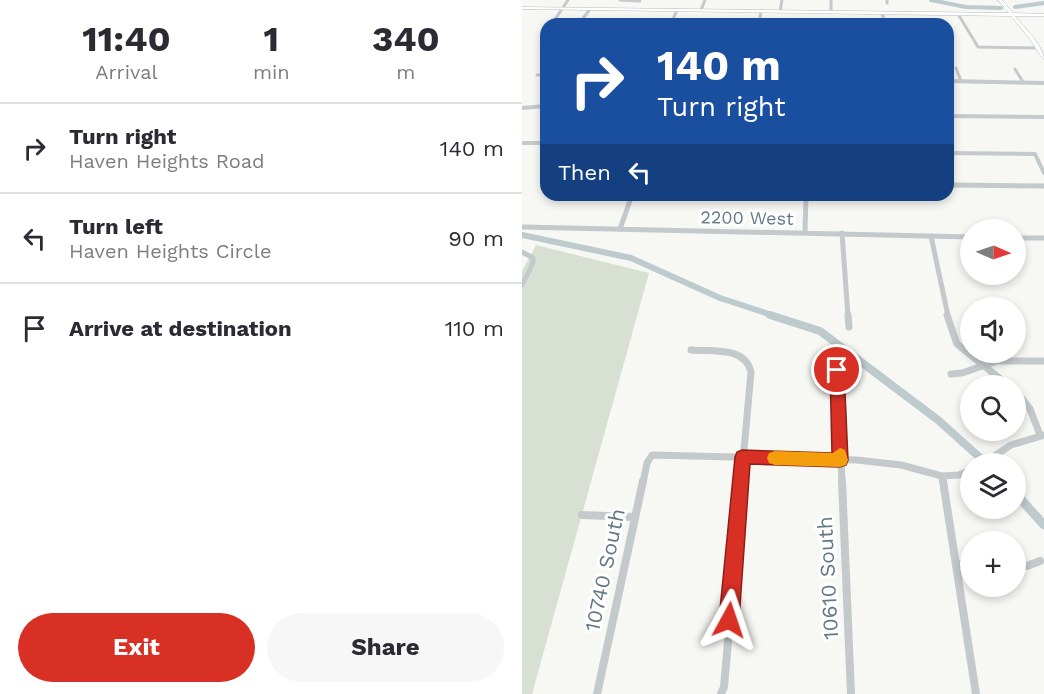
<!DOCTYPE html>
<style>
body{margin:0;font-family:"Work Sans",sans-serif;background:#f7f7f7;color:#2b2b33;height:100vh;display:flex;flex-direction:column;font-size:22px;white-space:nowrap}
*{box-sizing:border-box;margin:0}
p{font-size:20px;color:#7c7c81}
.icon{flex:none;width:33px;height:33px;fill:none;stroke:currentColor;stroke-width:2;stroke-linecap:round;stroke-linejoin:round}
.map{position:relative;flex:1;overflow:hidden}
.panel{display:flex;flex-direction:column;background:#fff;width:522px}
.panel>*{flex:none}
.top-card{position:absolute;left:18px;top:18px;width:414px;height:183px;border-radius:18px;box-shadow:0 3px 9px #0003;background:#1a4fa0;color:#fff;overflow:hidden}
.needle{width:39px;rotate:92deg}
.buttons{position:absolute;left:438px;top:219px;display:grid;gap:12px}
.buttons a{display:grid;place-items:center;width:66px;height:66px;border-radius:50%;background:#fff;box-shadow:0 3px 9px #0003;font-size:30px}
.pin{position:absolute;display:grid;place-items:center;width:51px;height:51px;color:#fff;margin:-26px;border:3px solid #fff;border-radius:50%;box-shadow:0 2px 6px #0007}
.me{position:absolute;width:66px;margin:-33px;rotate:5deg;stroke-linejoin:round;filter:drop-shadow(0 0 4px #0008)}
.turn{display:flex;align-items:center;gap:21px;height:126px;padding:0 18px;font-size:27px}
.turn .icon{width:78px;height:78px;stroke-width:2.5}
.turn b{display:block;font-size:42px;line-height:51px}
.then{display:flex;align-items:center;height:57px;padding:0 18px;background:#0003;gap:12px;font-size:22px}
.eta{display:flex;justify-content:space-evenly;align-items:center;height:102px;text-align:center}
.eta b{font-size:36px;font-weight:700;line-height:42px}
.action{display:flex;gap:12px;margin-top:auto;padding:12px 18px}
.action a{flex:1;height:69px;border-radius:36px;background:#d93025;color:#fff;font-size:24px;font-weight:700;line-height:69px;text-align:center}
.action a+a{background:#f7f7f7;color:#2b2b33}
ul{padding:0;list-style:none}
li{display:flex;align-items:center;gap:18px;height:90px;padding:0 18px;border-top:2px solid #e1e1e2}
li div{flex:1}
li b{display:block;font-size:22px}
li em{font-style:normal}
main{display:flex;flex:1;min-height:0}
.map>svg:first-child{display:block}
.green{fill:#d8dfd3}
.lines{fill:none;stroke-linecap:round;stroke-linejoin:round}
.canal-far3{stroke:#bdcace;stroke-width:4}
.canal-far2{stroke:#bdcace;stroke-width:6}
.canal-far1{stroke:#bdcace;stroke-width:8}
.canal{stroke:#bdcace;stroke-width:9}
.major-casing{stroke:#b7bcbf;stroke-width:1}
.minor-far4{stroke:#c4c9cc;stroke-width:3}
.minor-far3{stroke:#c4c9cc;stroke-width:4}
.minor-far2{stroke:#c4c9cc;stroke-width:5}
.minor-far1{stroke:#c4c9cc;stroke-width:7}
.minor{stroke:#c4c9cc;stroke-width:8}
.major{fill:#fff;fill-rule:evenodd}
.route{fill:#d93025;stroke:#8d1f18;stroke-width:1.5}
.slow{fill:#f59e0b}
.labels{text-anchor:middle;stroke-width:6;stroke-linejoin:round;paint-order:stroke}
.street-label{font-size:18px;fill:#637987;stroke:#fff}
.near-street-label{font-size:21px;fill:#637987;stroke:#fff}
</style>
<main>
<section class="panel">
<div class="eta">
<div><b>11:40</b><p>Arrival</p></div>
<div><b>1</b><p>min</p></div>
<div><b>340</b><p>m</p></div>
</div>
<ul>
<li><svg class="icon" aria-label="right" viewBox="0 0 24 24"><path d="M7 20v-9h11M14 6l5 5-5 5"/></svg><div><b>Turn right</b><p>Haven Heights Road</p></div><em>140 m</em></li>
<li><svg class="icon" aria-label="left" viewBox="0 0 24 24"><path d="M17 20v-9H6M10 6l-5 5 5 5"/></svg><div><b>Turn left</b><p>Haven Heights Circle</p></div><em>90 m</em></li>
<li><svg class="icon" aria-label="arrive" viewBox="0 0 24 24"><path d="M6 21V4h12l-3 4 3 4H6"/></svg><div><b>Arrive at destination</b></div><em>110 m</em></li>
</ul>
<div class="action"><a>Exit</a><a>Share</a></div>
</section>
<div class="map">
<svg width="522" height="694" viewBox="0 0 522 694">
<rect width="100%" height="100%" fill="#f7f7f3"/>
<!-- green -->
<path class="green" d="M 14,245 L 127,273 L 10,694 L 0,694 L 0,271 Z"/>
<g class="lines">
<!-- canal-far3 -->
<path class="canal-far3" d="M 409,0 L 444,7 L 479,8
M 493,7 L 522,3"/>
<!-- canal-far2 -->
<path class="canal-far2" d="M 0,235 L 109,258 L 198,298 L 253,316"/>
<!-- canal-far1 -->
<path class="canal-far1" d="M 248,315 L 298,331 L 416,420 L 465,464"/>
<!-- canal -->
<path class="canal" d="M 494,494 L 522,525"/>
<!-- major casing -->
<g class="major-casing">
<path id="major" d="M 476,0 L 480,0 L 491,13 L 522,14 L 522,16 L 493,16 C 502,27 521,45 522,59 L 520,58 L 507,38 L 489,16 L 0,9 L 0,7 L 487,13 Z"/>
</g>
<!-- minor-far4 -->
<path class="minor-far4" d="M 98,0 L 118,1
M 309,0 L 309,12
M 365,0 L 365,3
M 179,10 L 183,0
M 258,11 L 260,0
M 360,13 L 363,24
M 436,14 L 456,47 L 516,48
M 30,24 L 46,0
M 57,24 L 68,9
M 104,24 L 105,20
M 149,24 L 155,10
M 237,24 L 239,11
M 434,68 L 439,81
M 493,69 L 501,82
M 15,75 L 24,75
M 426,81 L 469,82"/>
<!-- minor-far3 -->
<path class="minor-far3" d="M 426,81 L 522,83
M 0,108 L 24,106
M 426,116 L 522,117
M 0,143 L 24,143
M 426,153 L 513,154 L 522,173
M 426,185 L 429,185"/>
<!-- minor-far2 -->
<path class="minor-far2" d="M 426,185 L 522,186
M 0,227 L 448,237
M 98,229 L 110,195
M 283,233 L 284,195
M 320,233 L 326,316
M 409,236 L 426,316
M 494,238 L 522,238
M 0,252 L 11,258 L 11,263 L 0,285"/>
<!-- minor-far1 -->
<path class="minor-far1" d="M 326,315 L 327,327
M 425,315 L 435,344 L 487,386
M 169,350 C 191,352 223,346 229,372 L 219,483
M 315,370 L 320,483
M 429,374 L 440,373 L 475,361 L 522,361
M 494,391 L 508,409 L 518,435
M 460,464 L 489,445 L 522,435
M 420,476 L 421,483
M 121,483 L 125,463 L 130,455 L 335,460 L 379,465 L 420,476 L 437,475 L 448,470"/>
<!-- minor -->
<path class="minor" d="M 320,481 L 329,694
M 421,481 L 454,694
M 60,515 L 113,517
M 435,564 L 448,565
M 494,565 L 505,566 L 518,561
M 75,694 L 121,481
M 199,694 L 202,687 L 220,481"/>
<!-- major -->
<use href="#major" class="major"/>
</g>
<!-- route -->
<path class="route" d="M 315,364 L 322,370 L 326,460 L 324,465 L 318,467 L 228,464 L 217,620 L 214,627 L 207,630 L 200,627 L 197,620 L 213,457 L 215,452 L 220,450 L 310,453 L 308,370 Z"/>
<!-- slow -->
<path class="slow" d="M 318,448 L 323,450 L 326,460 L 324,465 L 318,467 L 253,465 L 247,463 L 245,458 L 247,453 L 253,451 L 311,453 Z"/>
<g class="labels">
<!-- street labels -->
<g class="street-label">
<text transform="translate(225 218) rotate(1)" y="6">2200 West</text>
</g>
<!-- near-street labels -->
<g class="near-street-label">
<text transform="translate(83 570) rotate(-78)" y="7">10740 South</text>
<text transform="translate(306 578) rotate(-93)" y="7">10610 South</text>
</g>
</g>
</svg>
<div class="buttons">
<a><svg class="needle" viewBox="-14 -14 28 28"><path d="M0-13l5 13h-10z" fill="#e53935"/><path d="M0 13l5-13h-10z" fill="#7c7c81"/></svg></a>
<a><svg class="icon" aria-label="sound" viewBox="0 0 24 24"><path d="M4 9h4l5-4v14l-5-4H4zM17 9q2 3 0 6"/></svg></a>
<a><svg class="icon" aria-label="search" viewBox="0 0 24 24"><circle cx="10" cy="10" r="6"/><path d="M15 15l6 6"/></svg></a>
<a><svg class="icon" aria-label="layers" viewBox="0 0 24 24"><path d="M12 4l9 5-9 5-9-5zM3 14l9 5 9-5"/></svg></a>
<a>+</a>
</div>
<div class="pin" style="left:315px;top:370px;background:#d93025"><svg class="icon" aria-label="arrive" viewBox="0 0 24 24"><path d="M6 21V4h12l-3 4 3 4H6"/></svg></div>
<svg class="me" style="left:207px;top:620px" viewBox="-20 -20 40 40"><path d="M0-17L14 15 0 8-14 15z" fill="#d93025" stroke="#fff" stroke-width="4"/></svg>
<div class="top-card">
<div class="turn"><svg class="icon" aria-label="right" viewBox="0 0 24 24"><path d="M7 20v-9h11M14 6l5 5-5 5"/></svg><div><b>140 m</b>Turn right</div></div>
<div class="then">Then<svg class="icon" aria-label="left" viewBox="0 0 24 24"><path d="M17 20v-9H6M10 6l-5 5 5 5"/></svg></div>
</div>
</div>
</main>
